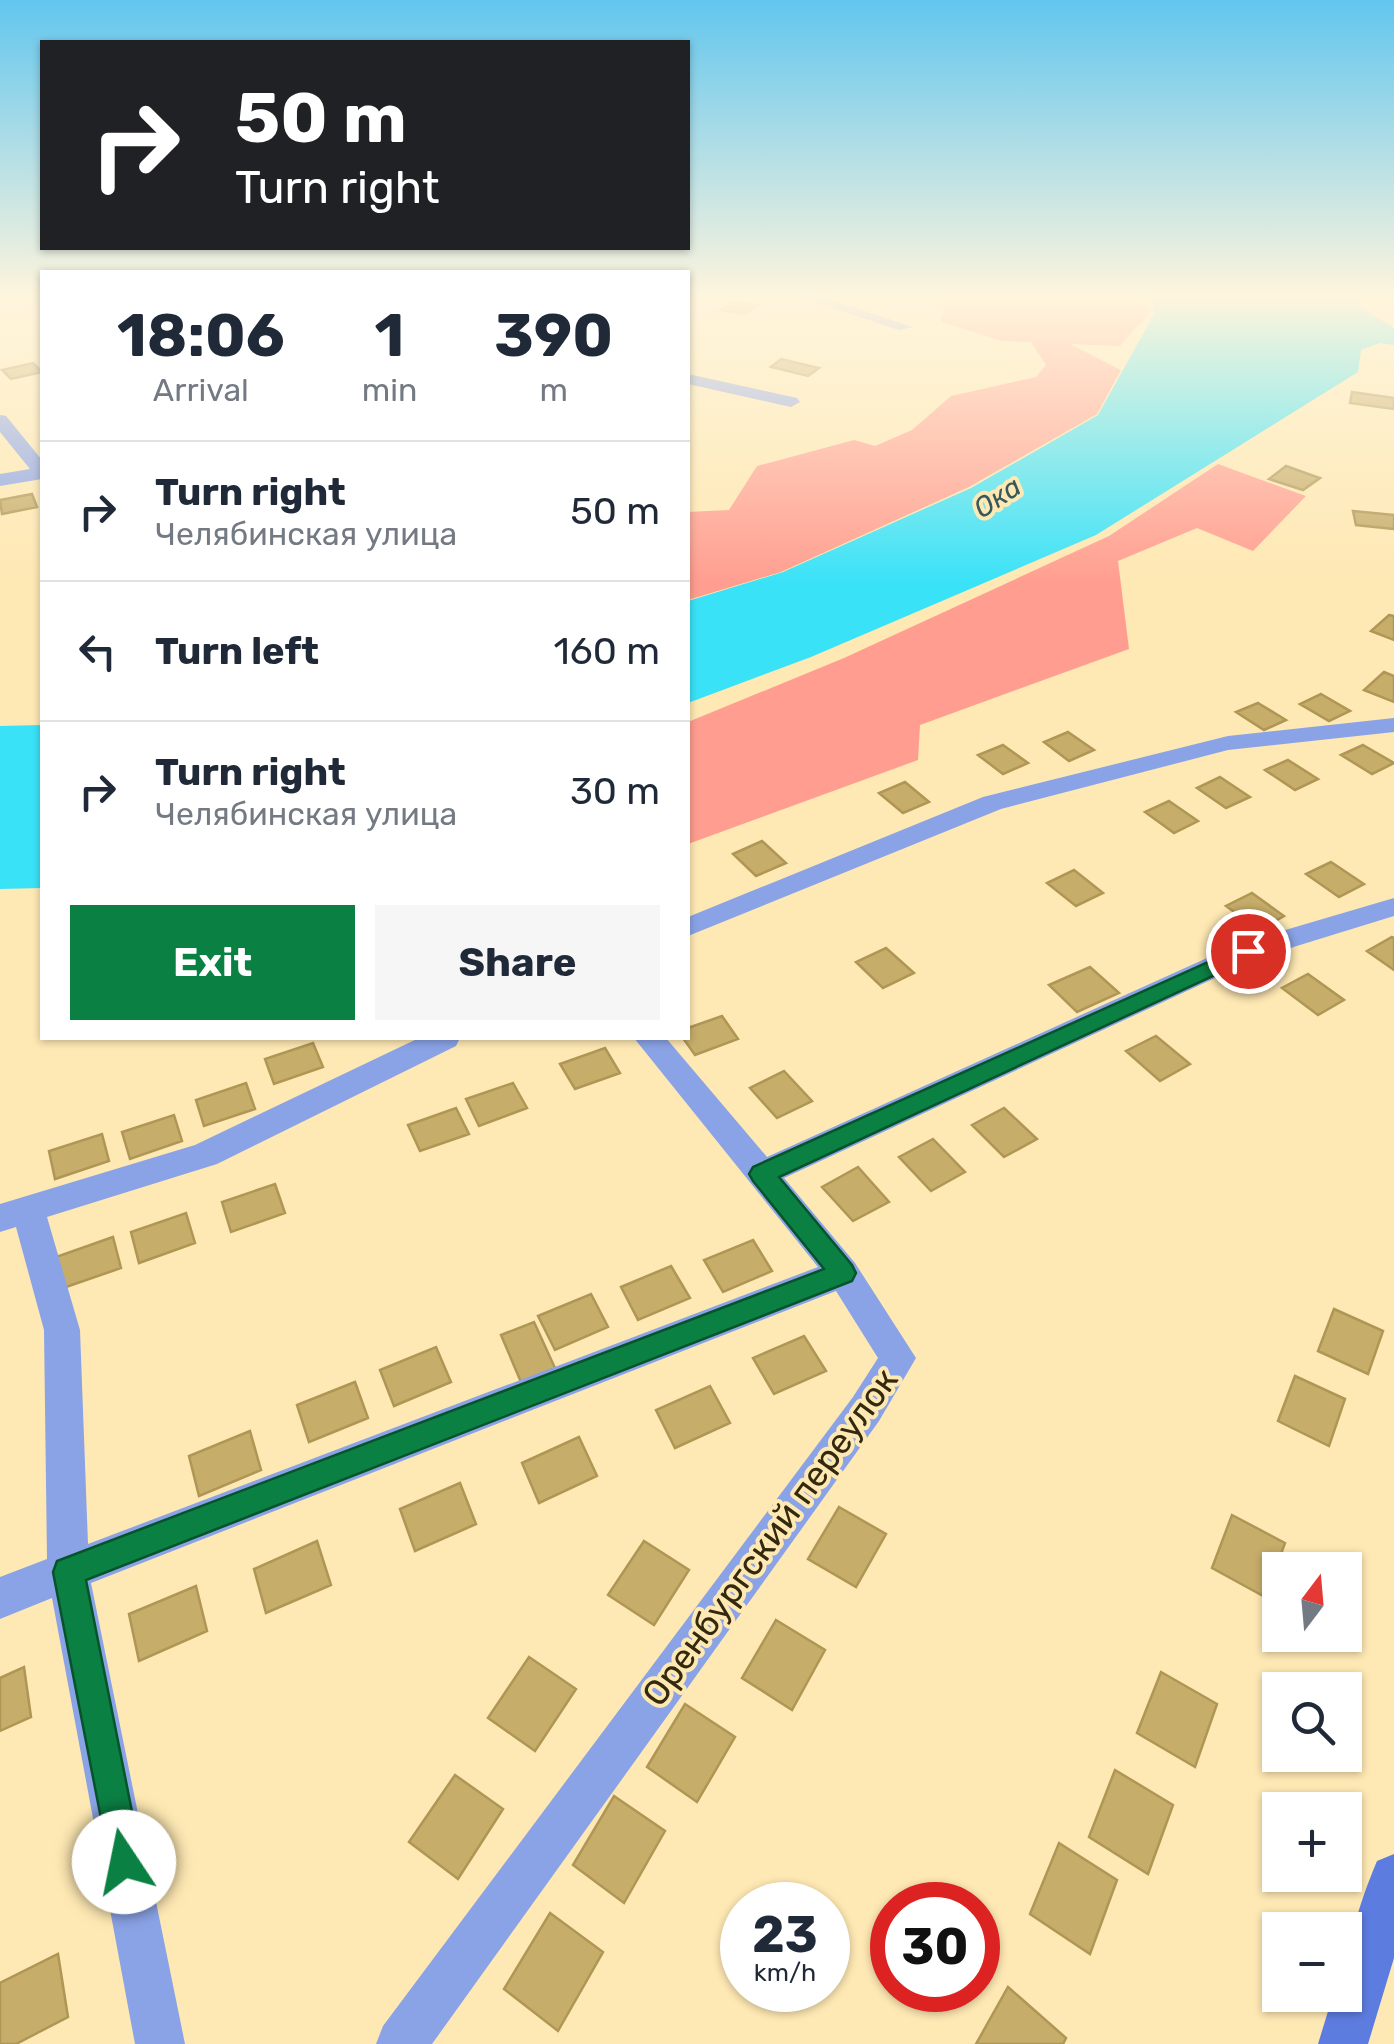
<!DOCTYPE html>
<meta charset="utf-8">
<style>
body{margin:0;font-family:Rubik,sans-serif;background:#f6f6f7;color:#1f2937;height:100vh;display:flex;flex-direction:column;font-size:38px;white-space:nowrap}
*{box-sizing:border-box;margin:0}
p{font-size:32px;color:#747a83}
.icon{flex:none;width:55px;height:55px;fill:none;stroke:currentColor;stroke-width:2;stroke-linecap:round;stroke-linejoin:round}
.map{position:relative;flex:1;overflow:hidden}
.side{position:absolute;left:40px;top:270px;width:650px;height:770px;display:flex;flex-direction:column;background:#fff;border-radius:0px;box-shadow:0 2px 8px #0004}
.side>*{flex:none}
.top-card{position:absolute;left:40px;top:40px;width:650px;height:210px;border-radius:0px;box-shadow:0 2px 8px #0004;background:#202124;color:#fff;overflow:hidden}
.needle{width:65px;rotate:16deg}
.tools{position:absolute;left:1262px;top:1552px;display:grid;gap:20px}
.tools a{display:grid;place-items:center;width:100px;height:100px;border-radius:0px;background:#fff;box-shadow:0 2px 8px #0004;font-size:50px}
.speed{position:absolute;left:720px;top:1882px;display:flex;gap:20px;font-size:50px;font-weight:700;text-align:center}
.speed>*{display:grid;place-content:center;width:130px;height:130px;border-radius:50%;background:#fff;box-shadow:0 2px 8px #0004;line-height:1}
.speed small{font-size:25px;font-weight:400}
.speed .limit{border:15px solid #d22;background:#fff;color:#111}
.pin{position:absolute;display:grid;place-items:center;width:85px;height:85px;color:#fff;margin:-42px;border:5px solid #fff;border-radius:50%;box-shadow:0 2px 10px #0007}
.me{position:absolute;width:110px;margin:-55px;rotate:349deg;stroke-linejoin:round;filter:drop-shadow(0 0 8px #0008)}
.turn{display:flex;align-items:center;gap:35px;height:210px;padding:0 30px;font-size:45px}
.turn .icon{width:130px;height:130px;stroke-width:2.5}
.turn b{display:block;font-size:70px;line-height:85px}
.eta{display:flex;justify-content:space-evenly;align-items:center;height:170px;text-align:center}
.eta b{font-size:60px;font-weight:700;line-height:70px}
.cta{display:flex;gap:20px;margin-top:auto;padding:20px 30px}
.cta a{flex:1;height:115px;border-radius:0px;background:#0b8043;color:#fff;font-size:40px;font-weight:700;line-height:115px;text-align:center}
.cta a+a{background:#f6f6f7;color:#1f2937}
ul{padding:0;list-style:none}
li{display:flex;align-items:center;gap:30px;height:140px;padding:0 30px;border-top:2px solid #e0e1e3}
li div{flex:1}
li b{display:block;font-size:38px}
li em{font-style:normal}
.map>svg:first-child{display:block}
.green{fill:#ff9e90}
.water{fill:#3ae2f8}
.building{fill:#c7ad6a;stroke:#b09654;stroke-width:2.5}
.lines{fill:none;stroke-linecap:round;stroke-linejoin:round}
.street{fill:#8aa3e6;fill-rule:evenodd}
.secondary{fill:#5d7cdf;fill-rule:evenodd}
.route{fill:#0b8043;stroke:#07532c;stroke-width:2.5}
.labels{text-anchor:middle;stroke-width:8;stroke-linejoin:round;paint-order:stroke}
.far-water-label{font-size:28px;font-style:italic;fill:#37585d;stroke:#fee8b3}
.near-street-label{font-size:35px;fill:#33290c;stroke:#fee8b3}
</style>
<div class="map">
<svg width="1394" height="2044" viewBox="0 0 1394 2044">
<rect width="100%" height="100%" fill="#fee8b3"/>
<!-- green -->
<path class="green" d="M 945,296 L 1146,296 L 1149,313 L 1120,346 L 1070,344 L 1121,370 L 1097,414 L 969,487 L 781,572 L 688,600 L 688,512 L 729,510 L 757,466 L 854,440 L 875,446 L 912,430 L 951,396 L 1036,377 L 1046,365 L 1031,342 L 1002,341 L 941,322 Z
M 1218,464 L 1306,496 L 1253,551 L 1197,528 L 1118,561 L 1129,649 L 920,725 L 918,760 L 688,844 L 688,722 L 844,658 L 1109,536 Z"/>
<!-- water -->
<path class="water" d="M 1151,296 L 1356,296 L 1360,307 L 1394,328 L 1394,345 L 1380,343 L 1361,350 L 1358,372 L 1096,535 L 811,657 L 688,703 L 688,601 L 783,572 L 971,488 L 1098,415 L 1154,314 Z
M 42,725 L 42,888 L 0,889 L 0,726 Z"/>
<!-- building -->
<path class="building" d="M 733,301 L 757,305 L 745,314 L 721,310 Z
M 781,359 L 819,368 L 808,376 L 771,367 Z
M 33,363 L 42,372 L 11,379 L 2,370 Z
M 1352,392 L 1394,398 L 1394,409 L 1350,403 Z
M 1286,466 L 1320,478 L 1303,490 L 1269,479 Z
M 32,494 L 37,507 L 2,514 L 0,500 Z
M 1353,511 L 1394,515 L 1394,529 L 1356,525 Z
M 1389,615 L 1394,616 L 1394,640 L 1371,631 Z
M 1384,672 L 1394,676 L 1394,702 L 1364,690 Z
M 1321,694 L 1350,711 L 1329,721 L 1300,704 Z
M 1258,703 L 1286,720 L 1264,730 L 1236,712 Z
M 1068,732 L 1094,750 L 1069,761 L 1044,742 Z
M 1003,745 L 1028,763 L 1003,774 L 978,755 Z
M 1363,745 L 1394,763 L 1372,774 L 1341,755 Z
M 1288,760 L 1318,779 L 1295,790 L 1265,770 Z
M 1220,777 L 1250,797 L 1226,808 L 1197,788 Z
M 905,782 L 929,802 L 903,813 L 879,793 Z
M 1169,801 L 1198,821 L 1174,833 L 1145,812 Z
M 762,841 L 786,863 L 756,876 L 733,854 Z
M 1331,862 L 1364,884 L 1339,897 L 1306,874 Z
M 1074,870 L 1103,893 L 1076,906 L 1047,883 Z
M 1252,893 L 1284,916 L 1259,930 L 1226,906 Z
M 1392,937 L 1394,938 L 1394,970 L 1367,951 Z
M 886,948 L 914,973 L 883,988 L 856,962 Z
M 1090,967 L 1119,993 L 1077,1012 L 1049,985 Z
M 1308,974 L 1344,1000 L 1318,1015 L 1282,988 Z
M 722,1016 L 738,1039 L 695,1055 L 683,1038 L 688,1038 L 688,1028 Z
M 1156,1036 L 1190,1064 L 1160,1081 L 1126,1051 Z
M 313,1043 L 323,1067 L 274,1084 L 265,1059 Z
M 605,1048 L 620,1073 L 575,1089 L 560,1064 Z
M 784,1071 L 812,1101 L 777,1118 L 750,1088 Z
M 246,1083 L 255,1109 L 204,1126 L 196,1100 Z
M 513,1083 L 527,1108 L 479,1126 L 466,1099 Z
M 456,1108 L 469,1134 L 420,1151 L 408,1125 Z
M 1004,1108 L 1037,1139 L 1004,1157 L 972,1125 Z
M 174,1115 L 182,1141 L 130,1159 L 122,1132 Z
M 102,1134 L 109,1161 L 55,1179 L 49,1151 Z
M 933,1139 L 965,1172 L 931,1191 L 899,1157 Z
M 858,1167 L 889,1202 L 853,1221 L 822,1187 Z
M 275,1184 L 285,1213 L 231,1232 L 222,1202 Z
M 186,1213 L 195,1243 L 139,1263 L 131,1232 Z
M 113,1237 L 121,1268 L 63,1288 L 56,1257 Z
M 753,1240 L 772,1271 L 723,1292 L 704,1260 Z
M 671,1266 L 690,1298 L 638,1320 L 621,1287 Z
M 591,1294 L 608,1327 L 555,1350 L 538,1316 Z
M 1334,1309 L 1383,1331 L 1368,1374 L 1318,1351 Z
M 534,1322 L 555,1368 L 521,1382 L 501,1335 Z
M 804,1336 L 826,1371 L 774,1394 L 753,1358 Z
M 436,1347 L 451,1382 L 394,1406 L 380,1370 Z
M 1295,1376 L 1345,1399 L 1329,1446 L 1278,1421 Z
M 355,1382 L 368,1418 L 309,1442 L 297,1405 Z
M 710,1386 L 730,1423 L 675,1448 L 656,1410 Z
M 250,1431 L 261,1470 L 199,1496 L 189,1456 Z
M 579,1437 L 597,1476 L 539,1503 L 522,1463 Z
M 460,1483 L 476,1524 L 415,1551 L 400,1509 Z
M 839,1507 L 886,1534 L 856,1587 L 808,1559 Z
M 1232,1515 L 1285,1543 L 1265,1597 L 1212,1568 Z
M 317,1541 L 331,1585 L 266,1613 L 254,1569 Z
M 644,1541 L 689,1570 L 654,1625 L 608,1595 Z
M 196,1586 L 207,1631 L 139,1661 L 129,1614 Z
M 776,1620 L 825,1650 L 792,1710 L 742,1678 Z
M 529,1657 L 576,1689 L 535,1751 L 488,1718 Z
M 24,1667 L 31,1717 L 0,1731 L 0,1678 Z
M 1161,1672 L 1217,1704 L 1195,1767 L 1137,1733 Z
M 685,1704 L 735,1737 L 697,1802 L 647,1767 Z
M 1115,1770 L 1173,1805 L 1148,1874 L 1089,1837 Z
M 455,1775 L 503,1809 L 458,1879 L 409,1842 Z
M 614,1796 L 665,1831 L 624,1903 L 573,1865 Z
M 1059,1843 L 1117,1880 L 1090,1954 L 1030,1914 Z
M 550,1913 L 603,1952 L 558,2031 L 504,1989 Z
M 58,1954 L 68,2017 L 16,2044 L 0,2044 L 0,1983 Z
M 1008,1987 L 1066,2038 L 1063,2044 L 976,2044 Z"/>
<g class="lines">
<!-- street -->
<path class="street" d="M 796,296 L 820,296 L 913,327 L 899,330 Z
M 688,374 L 797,398 L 800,402 L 791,407 L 688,384 Z
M 0,415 L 6,416 L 42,460 L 42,479 L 0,486 L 0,474 L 30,469 L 0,432 Z
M 1394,718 L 1394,732 L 1228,750 L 1001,809 L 688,936 L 688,917 L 983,797 L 1228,736 Z
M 1394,898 L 1394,916 L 1258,958 L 784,1178 L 855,1263 L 916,1358 L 879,1421 L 432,2044 L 376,2044 L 383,2026 L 853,1397 L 878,1358 L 836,1291 L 91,1583 L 185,2044 L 135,2044 L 52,1598 L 0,1619 L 0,1577 L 47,1559 L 44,1330 L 16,1227 L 0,1232 L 0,1204 L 195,1145 L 419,1038 L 460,1038 L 456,1046 L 217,1164 L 47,1217 L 80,1330 L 88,1544 L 818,1267 L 634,1038 L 666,1038 L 767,1157 L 1238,944 Z"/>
<!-- secondary -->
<path class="secondary" d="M 1394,1854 L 1394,1958 L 1368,2044 L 1318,2044 L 1333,1995 L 1345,1995 C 1345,1948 1359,1904 1377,1861 Z"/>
</g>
<!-- sky -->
<linearGradient id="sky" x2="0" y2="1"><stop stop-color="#62c6ee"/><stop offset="0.51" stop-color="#fff5dd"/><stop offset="1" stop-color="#fff5dd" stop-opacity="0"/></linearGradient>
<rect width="1394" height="583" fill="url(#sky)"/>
<!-- route -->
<path class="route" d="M 1248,944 L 1256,946 L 1259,951 L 1256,956 L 779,1177 L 852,1265 L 856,1273 L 852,1281 L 86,1580 L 142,1862 L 137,1875 L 124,1880 L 112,1875 L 53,1572 L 57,1561 L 824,1269 L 753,1181 L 749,1174 L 753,1167 Z"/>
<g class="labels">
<!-- far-water labels -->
<g class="far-water-label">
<text transform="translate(997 497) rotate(-34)" y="10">Ока</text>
</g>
<!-- near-street labels -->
<g class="near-street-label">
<text transform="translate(770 1537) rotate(-54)" y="12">Оренбургский переулок</text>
</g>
</g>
</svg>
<div class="tools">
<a><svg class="needle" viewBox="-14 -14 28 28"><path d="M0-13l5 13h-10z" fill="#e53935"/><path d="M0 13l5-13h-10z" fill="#747a83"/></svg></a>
<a><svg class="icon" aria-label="search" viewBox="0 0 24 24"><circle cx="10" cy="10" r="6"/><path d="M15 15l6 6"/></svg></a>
<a>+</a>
<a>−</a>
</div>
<div class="speed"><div>23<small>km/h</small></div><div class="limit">30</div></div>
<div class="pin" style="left:1248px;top:951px;background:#d93025"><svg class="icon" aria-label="arrive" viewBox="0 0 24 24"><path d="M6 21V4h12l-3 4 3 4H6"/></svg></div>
<svg class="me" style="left:124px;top:1862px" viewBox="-20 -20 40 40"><circle r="19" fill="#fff"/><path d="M0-13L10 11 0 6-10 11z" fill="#0b8043"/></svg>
<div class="top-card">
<div class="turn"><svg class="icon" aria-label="right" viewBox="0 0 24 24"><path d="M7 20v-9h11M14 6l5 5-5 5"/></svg><div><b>50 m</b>Turn right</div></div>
</div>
<section class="side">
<div class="eta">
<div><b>18:06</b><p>Arrival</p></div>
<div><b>1</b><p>min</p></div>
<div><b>390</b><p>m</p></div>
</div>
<ul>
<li><svg class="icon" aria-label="right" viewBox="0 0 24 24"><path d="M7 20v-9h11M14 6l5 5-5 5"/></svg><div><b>Turn right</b><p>Челябинская улица</p></div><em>50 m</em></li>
<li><svg class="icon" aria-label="left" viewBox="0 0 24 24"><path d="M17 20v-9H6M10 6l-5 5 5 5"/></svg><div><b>Turn left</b></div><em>160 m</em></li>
<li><svg class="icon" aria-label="right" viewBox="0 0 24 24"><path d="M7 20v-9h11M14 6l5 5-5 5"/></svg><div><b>Turn right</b><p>Челябинская улица</p></div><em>30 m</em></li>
</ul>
<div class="cta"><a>Exit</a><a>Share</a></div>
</section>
</div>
